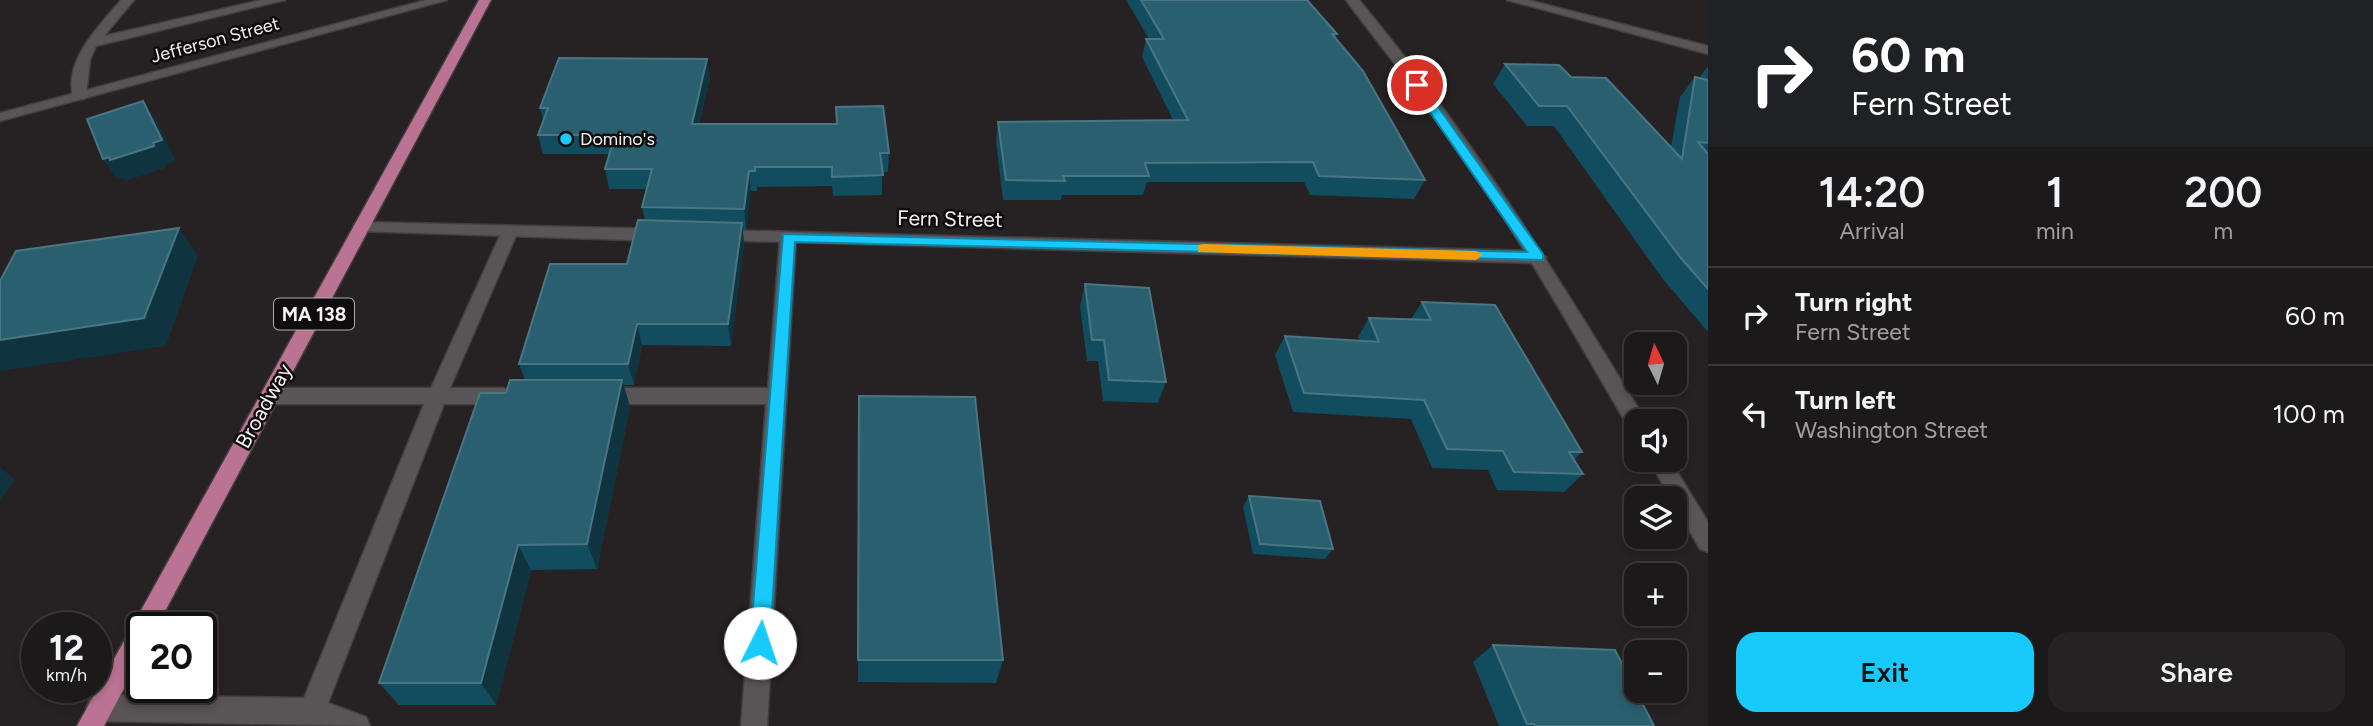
<!DOCTYPE html>
<meta charset="utf-8">
<style>
body{margin:0;font-family:Figtree,sans-serif;background:#252223;color:#f1f3f6;height:100vh;display:flex;flex-direction:column;font-size:26px;white-space:nowrap}
*{box-sizing:border-box;margin:0}
p{font-size:23px;color:#a0a0a2}
.icon{flex:none;width:38px;height:38px;fill:none;stroke:currentColor;stroke-width:2;stroke-linecap:round;stroke-linejoin:round}
.map{position:relative;flex:1;overflow:hidden}
.panel{display:flex;flex-direction:column;background:#1c191a;width:665px}
.panel>*{flex:none}
.guide{background:#202124;color:#fff;overflow:hidden}
.needle{width:46px;rotate:355deg}
.fabs{position:absolute;left:1624px;top:332px;display:grid;gap:14px}
.fabs a{display:grid;place-items:center;width:63px;height:63px;border-radius:14px;background:#1c191a;box-shadow:0 4px 10px #0003,0 0 0 2px #3a3839;font-size:35px}
.speed{position:absolute;left:21px;top:612px;display:flex;gap:14px;font-size:35px;font-weight:700;text-align:center}
.speed>*{display:grid;place-content:center;width:91px;height:91px;border-radius:50%;background:#1c191a;box-shadow:0 4px 10px #0003,0 0 0 2px #3a3839;line-height:1}
.speed small{font-size:18px;font-weight:400}
.speed .limit{border:4px solid #111;border-radius:10px;background:#fff;color:#111}
.pin{position:absolute;display:grid;place-items:center;width:60px;height:60px;color:#fff;margin:-30px;border:4px solid #fff;border-radius:50%;box-shadow:0 2px 7px #0007}
.me{position:absolute;width:77px;margin:-38px;rotate:4deg;stroke-linejoin:round;filter:drop-shadow(0 0 5px #0008)}
.turn{display:flex;align-items:center;gap:24px;height:147px;padding:0 28px;font-size:32px}
.turn .icon{width:91px;height:91px;stroke-width:2.5}
.turn b{display:block;font-size:49px;line-height:60px}
.eta{display:flex;justify-content:space-evenly;align-items:center;height:119px;text-align:center}
.eta b{font-size:42px;font-weight:600;line-height:49px}
.action{display:flex;gap:14px;margin-top:auto;padding:14px 28px}
.action a{flex:1;height:80px;border-radius:21px;background:#18cafc;color:#111;font-size:28px;font-weight:600;line-height:80px;text-align:center}
.action a+a{background:#252223;color:#f1f3f6}
ul{padding:0;list-style:none}
li{display:flex;align-items:center;gap:21px;height:98px;padding:0 28px;border-top:2px solid #3a3839}
li div{flex:1}
li b{display:block;font-size:26px}
li em{font-style:normal}
main{display:flex;flex:1;min-height:0}
.map>svg:first-child{display:block}
.lines{fill:none;stroke-linecap:round;stroke-linejoin:round}
.service-casing{stroke:#423e3f;stroke-width:3}
.minor-casing{stroke:#423e3f;stroke-width:3}
.tertiary-casing{stroke:#423e3f;stroke-width:3}
.primary-casing{stroke:#423e3f;stroke-width:3}
.service{fill:#595456;fill-rule:evenodd}
.minor{fill:#595456;fill-rule:evenodd}
.tertiary{fill:#595456;fill-rule:evenodd}
.primary{fill:#bb7393;fill-rule:evenodd}
.wall{fill:#114d5f}
.shaded-wall{fill:#0f3440}
.building{fill:#2a5f6f;stroke:#4a7684;stroke-width:2}
.route{fill:#18cafc;stroke:#1083a4;stroke-width:2}
.slow{fill:#f59e0b}
.poi-dot{fill:#18cafc;stroke:#0e0c0c;stroke-width:2.5}
.labels{text-anchor:middle;stroke-width:5;stroke-linejoin:round;paint-order:stroke}
.far-street-label{font-size:18px;fill:#f5f1f3;stroke:#0e0c0c}
.far-poi-label{font-size:18px;fill:#f5f1f3;stroke:#0e0c0c;text-anchor:start}
.shield{fill:#0e0c0c;stroke:#b0acae;stroke-width:2}
.shield-label{font-size:19px;font-weight:bold;fill:#f5f1f3}
.street-label{font-size:21px;fill:#f5f1f3;stroke:#0e0c0c}
</style>
<main>
<div class="map">
<svg width="1708" height="726" viewBox="0 0 1708 726">
<rect width="100%" height="100%" fill="#262123"/>
<g class="lines">
<!-- service casing -->
<g class="service-casing">
<path id="service" d="M 121,0 L 134,0 L 104,36 L 262,0 L 285,0 L 96,46 L 90,60 L 86,96 L 84,99 L 74,99 C 61,63 100,25 121,0 Z
M 510,226 L 518,231 L 450,388 L 503,388 L 510,391 L 513,396 L 510,401 L 503,404 L 444,404 L 328,703 L 366,717 L 370,726 L 99,721 L 90,717 L 86,708 L 90,699 L 99,695 L 304,698 L 424,404 L 270,404 L 263,401 L 260,396 L 263,391 L 270,388 L 431,388 L 502,231 Z
M 788,232 L 796,238 L 767,726 L 741,726 L 766,404 L 603,404 L 596,401 L 593,396 L 596,391 L 603,388 L 768,388 L 780,238 Z"/>
</g>
<!-- minor casing -->
<g class="minor-casing">
<path id="minor" d="M 426,0 L 447,0 L 0,121 L 0,113 Z
M 361,222 L 661,229 L 669,235 L 661,241 L 355,231 L 353,227 L 355,223 Z
M 719,230 L 1537,251 L 1546,257 L 1537,263 L 713,240 L 711,236 Z"/>
</g>
<!-- tertiary casing -->
<g class="tertiary-casing">
<path id="tertiary" d="M 1346,0 L 1359,0 C 1467,129 1555,272 1643,416 L 1646,422 L 1636,422 L 1636,430 L 1629,428 C 1574,334 1520,239 1459,149 C 1423,98 1383,50 1346,0 Z
M 1507,0 L 1528,0 L 1708,46 L 1708,54 Z
M 1649,460 L 1670,460 L 1708,522 L 1708,552 L 1700,549 L 1675,506 L 1675,499 L 1671,499 Z"/>
</g>
<!-- primary casing -->
<g class="primary-casing">
<path id="primary" d="M 479,0 L 491,0 L 156,628 L 142,628 L 142,655 L 104,726 L 77,726 Z"/>
</g>
<!-- service -->
<use href="#service" class="service"/>
<!-- minor -->
<use href="#minor" class="minor"/>
<!-- tertiary -->
<use href="#tertiary" class="tertiary"/>
<!-- primary -->
<use href="#primary" class="primary"/>
</g>
<!-- wall -->
<path class="wall" d="M 1126,0 L 1307,0 L 1337,34 L 1335,38 L 1425,180 L 1414,199 L 1310,195 L 1304,182 L 1147,182 L 1143,195 L 1062,195 L 1061,200 L 1003,200 L 996,141 L 998,122 L 1173,120 L 1142,57 L 1146,39 L 1149,39 Z
M 707,59 L 710,78 L 699,124 L 837,124 L 836,107 L 889,153 L 888,172 L 882,172 L 882,195 L 833,196 L 832,186 L 757,187 L 757,191 L 751,191 L 746,229 L 743,229 L 744,244 L 731,346 L 642,345 L 634,385 L 624,385 L 630,407 L 597,569 L 531,570 L 496,705 L 399,705 L 379,683 L 506,393 L 525,380 L 519,364 L 627,264 L 645,220 L 642,207 L 647,189 L 609,189 L 605,169 L 609,154 L 543,154 L 538,135 L 543,119 L 540,108 Z
M 1505,64 L 1571,77 L 1671,147 L 1680,97 L 1695,77 L 1700,78 L 1701,75 L 1708,66 L 1708,332 L 1662,278 L 1554,126 L 1527,126 L 1493,84 Z
M 1085,284 L 1166,382 L 1158,403 L 1103,401 L 1098,361 L 1087,361 L 1080,306 Z
M 1422,302 L 1582,452 L 1574,460 L 1583,474 L 1564,492 L 1497,490 L 1488,470 L 1432,468 L 1411,419 L 1293,412 L 1275,355 L 1285,336 L 1359,340 L 1358,337 L 1369,318 L 1411,319 Z
M 859,396 L 1003,660 L 996,683 L 858,682 Z
M 1249,496 L 1333,549 L 1325,559 L 1253,554 L 1243,507 Z
M 1493,645 L 1654,726 L 1499,726 L 1473,662 Z"/>
<!-- shaded-wall -->
<path class="shaded-wall" d="M 707,59 L 710,78 L 694,143 L 692,124 Z
M 143,101 L 157,122 L 176,161 L 166,164 L 168,167 L 125,181 L 123,178 L 118,180 L 103,159 Z
M 749,171 L 751,191 L 746,229 L 744,209 Z
M 742,223 L 744,244 L 731,346 L 728,324 Z
M 179,228 L 198,256 L 166,346 L 0,371 L 0,340 Z
M 637,324 L 642,345 L 634,385 L 628,364 Z
M 622,380 L 630,407 L 597,569 L 587,544 Z
M 0,467 L 15,480 L 0,501 Z
M 518,545 L 531,570 L 496,705 L 481,683 Z"/>
<!-- building -->
<path class="building" d="M 1141,0 L 1307,0 L 1337,34 L 1332,34 L 1363,71 L 1425,180 L 1319,176 L 1313,162 L 1145,163 L 1149,176 L 1063,176 L 1065,181 L 1006,180 L 998,122 L 1188,120 L 1146,39 L 1164,39 Z
M 559,58 L 707,59 L 692,124 L 837,124 L 836,107 L 883,106 L 889,153 L 880,153 L 883,175 L 832,177 L 832,167 L 755,167 L 755,171 L 749,171 L 744,209 L 642,207 L 652,169 L 605,169 L 615,135 L 538,135 L 548,108 L 540,108 Z
M 1505,64 L 1559,65 L 1571,77 L 1606,78 L 1682,159 L 1695,77 L 1708,80 L 1708,143 L 1698,142 L 1708,154 L 1708,289 L 1680,257 L 1567,106 L 1539,106 Z
M 143,101 L 162,140 L 153,143 L 154,146 L 110,160 L 109,157 L 103,159 L 87,119 Z
M 638,220 L 742,223 L 728,324 L 637,324 L 628,364 L 519,364 L 550,264 L 627,264 Z
M 179,228 L 144,318 L 0,340 L 0,281 L 16,251 Z
M 1085,284 L 1149,288 L 1166,382 L 1109,380 L 1104,340 L 1092,340 Z
M 1422,302 L 1495,305 L 1582,452 L 1569,452 L 1583,474 L 1514,472 L 1503,451 L 1447,449 L 1424,400 L 1304,393 L 1285,336 L 1379,342 L 1369,318 L 1431,320 Z
M 510,380 L 622,380 L 587,544 L 518,545 L 481,683 L 379,683 L 480,393 L 506,393 Z
M 859,396 L 975,397 L 1003,660 L 858,660 Z
M 1249,496 L 1320,501 L 1333,549 L 1260,544 Z
M 1493,645 L 1615,650 L 1654,726 L 1535,726 L 1534,724 L 1527,724 Z"/>
<!-- route -->
<path class="route" d="M 1413,83 L 1421,83 L 1543,254 L 1543,260 L 795,242 L 770,643 L 767,650 L 760,653 L 753,650 L 750,643 L 783,234 L 1527,252 L 1411,85 Z"/>
<!-- slow -->
<path class="slow" d="M 1203,244 L 1476,251 L 1483,255 L 1476,260 L 1198,252 L 1198,245 Z"/>
<!-- markers -->
<circle class="poi-dot" cx="566" cy="139" r="7"/>
<g class="labels">
<!-- far-street labels -->
<g class="far-street-label">
<text transform="translate(215 40) rotate(-15)" y="6">Jefferson Street</text>
</g>
<!-- far-poi labels -->
<g class="far-poi-label">
<text x="580" y="145">Domino's</text>
</g>
<!-- shield labels -->
<rect class="shield" x="274" y="298.5" width="80" height="31" rx="5"/>
<g class="shield-label">
<text x="314" y="321">MA 138</text>
</g>
<!-- street labels -->
<g class="street-label">
<text transform="translate(950 219) rotate(1)" y="7">Fern Street</text>
<text transform="translate(264 406) rotate(-61)" y="7">Broadway</text>
</g>
</g>
</svg>
<div class="fabs">
<a><svg class="needle" viewBox="-14 -14 28 28"><path d="M0-13l5 13h-10z" fill="#e53935"/><path d="M0 13l5-13h-10z" fill="#a0a0a2"/></svg></a>
<a><svg class="icon" aria-label="sound" viewBox="0 0 24 24"><path d="M4 9h4l5-4v14l-5-4H4zM17 9q2 3 0 6"/></svg></a>
<a><svg class="icon" aria-label="layers" viewBox="0 0 24 24"><path d="M12 4l9 5-9 5-9-5zM3 14l9 5 9-5"/></svg></a>
<a>+</a>
<a>−</a>
</div>
<div class="speed"><div>12<small>km/h</small></div><div class="limit">20</div></div>
<div class="pin" style="left:1417px;top:85px;background:#d93025"><svg class="icon" aria-label="arrive" viewBox="0 0 24 24"><path d="M6 21V4h12l-3 4 3 4H6"/></svg></div>
<svg class="me" style="left:760px;top:643px" viewBox="-20 -20 40 40"><circle r="19" fill="#fff"/><path d="M0-13L10 11 0 6-10 11z" fill="#18cafc"/></svg>
</div>
<section class="panel">
<div class="guide">
<div class="turn"><svg class="icon" aria-label="right" viewBox="0 0 24 24"><path d="M7 20v-9h11M14 6l5 5-5 5"/></svg><div><b>60 m</b>Fern Street</div></div>
</div>
<div class="eta">
<div><b>14:20</b><p>Arrival</p></div>
<div><b>1</b><p>min</p></div>
<div><b>200</b><p>m</p></div>
</div>
<ul>
<li><svg class="icon" aria-label="right" viewBox="0 0 24 24"><path d="M7 20v-9h11M14 6l5 5-5 5"/></svg><div><b>Turn right</b><p>Fern Street</p></div><em>60 m</em></li>
<li><svg class="icon" aria-label="left" viewBox="0 0 24 24"><path d="M17 20v-9H6M10 6l-5 5 5 5"/></svg><div><b>Turn left</b><p>Washington Street</p></div><em>100 m</em></li>
</ul>
<div class="action"><a>Exit</a><a>Share</a></div>
</section>
</main>
